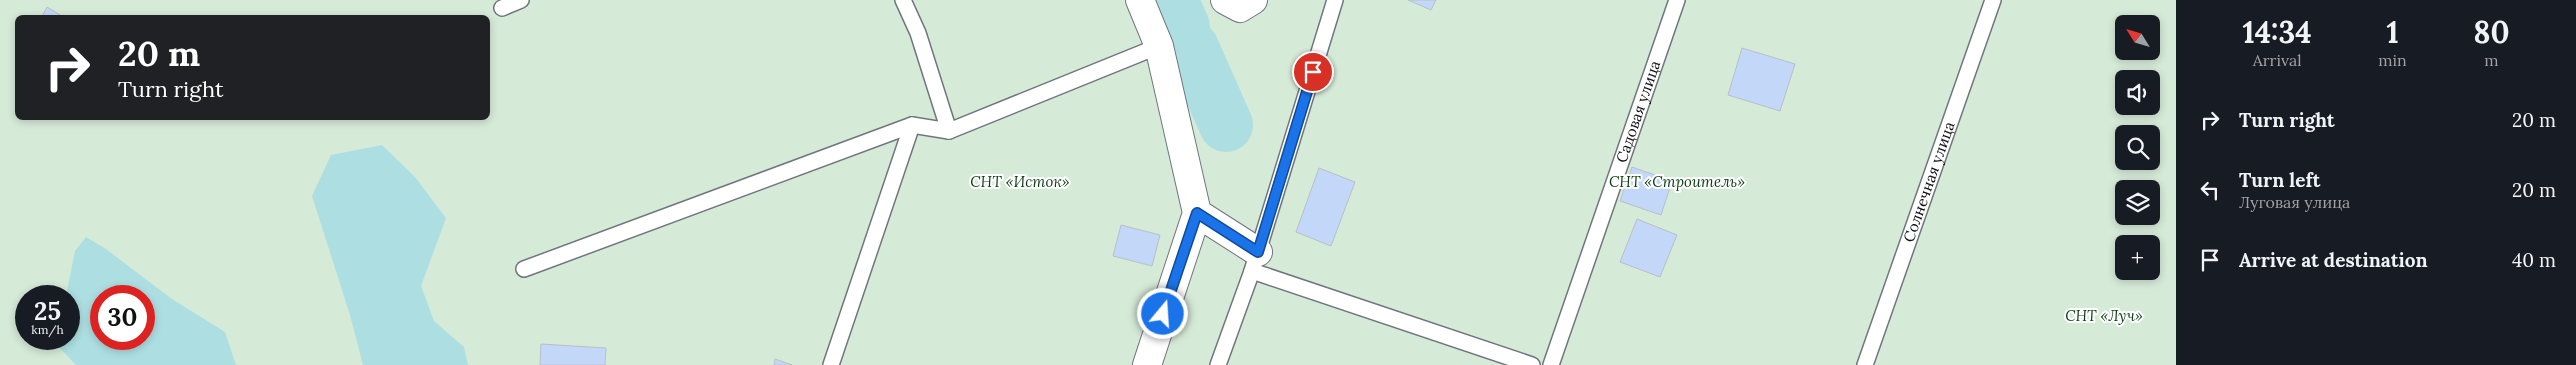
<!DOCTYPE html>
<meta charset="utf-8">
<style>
body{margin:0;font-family:Lora,serif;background:#242831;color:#f1f3f6;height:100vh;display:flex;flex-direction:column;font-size:19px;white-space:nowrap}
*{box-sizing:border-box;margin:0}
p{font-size:16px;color:#9ea1a6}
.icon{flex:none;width:28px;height:28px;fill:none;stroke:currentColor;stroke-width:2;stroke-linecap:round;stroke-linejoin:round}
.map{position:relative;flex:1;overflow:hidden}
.details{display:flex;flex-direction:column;background:#171b24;width:400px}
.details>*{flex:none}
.banner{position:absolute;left:15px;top:15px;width:475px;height:105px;border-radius:8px;box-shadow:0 2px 8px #0003;background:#202124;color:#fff;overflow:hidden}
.needle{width:32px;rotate:307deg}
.controls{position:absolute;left:2115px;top:15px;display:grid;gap:10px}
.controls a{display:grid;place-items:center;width:45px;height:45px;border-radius:8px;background:#171b24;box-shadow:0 2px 8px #0003;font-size:25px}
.speed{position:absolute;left:15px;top:285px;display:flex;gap:10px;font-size:25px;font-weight:700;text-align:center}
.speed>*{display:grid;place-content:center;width:65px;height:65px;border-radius:50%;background:#171b24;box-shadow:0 2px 8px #0003;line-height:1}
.speed small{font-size:12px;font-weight:400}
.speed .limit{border:8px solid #d22;background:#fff;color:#111}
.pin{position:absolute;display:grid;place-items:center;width:42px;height:42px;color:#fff;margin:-21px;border:2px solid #fff;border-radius:50%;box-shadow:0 1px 5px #0007}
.me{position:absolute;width:55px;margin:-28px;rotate:18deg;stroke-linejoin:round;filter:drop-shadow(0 0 4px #0008)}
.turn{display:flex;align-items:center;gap:18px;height:105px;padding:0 20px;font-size:22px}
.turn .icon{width:65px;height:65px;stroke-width:2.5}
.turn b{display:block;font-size:35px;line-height:42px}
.eta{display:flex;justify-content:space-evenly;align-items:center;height:85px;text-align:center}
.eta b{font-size:30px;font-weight:700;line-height:35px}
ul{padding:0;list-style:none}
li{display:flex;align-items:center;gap:15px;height:70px;padding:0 20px}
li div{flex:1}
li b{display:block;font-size:19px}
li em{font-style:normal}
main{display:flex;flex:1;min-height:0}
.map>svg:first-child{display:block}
.green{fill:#d6ead8;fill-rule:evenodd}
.water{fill:#addfe2;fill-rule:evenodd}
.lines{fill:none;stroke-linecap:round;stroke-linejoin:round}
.river{stroke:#addfe2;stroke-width:54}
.building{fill:#c3d8f9;stroke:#b9bfc7}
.service-casing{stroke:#71767e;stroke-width:18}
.minor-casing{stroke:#71767e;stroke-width:30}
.service{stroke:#fff;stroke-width:15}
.minor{stroke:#fff;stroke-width:28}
.route-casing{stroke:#114b97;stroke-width:12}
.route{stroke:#1a73e8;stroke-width:9}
.labels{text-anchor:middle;stroke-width:4;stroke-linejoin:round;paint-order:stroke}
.street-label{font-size:15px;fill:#0d0f11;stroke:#fff}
.park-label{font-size:15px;font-style:italic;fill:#0c3c16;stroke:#fff}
</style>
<main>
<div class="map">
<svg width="2176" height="365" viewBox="0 0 2176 365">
<rect width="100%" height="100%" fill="#f0f6ff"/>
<!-- green -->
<path class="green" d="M 0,0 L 2176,0 L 2176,365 L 0,365 ZM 18,18 L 488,18 L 488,118 L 18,118 ZM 2124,24 L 2151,24 L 2151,51 L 2124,51 ZM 2124,79 L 2151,79 L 2151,106 L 2124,106 ZM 2124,134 L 2151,134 L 2151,161 L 2124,161 ZM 2124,189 L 2151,189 L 2151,216 L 2124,216 ZM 2124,244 L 2151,244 L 2151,271 L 2124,271 ZM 26,296 L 69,296 L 69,339 L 26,339 ZM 101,296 L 144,296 L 144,339 L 101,339 Z"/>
<!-- water -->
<path class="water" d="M 382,145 L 415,177 L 446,218 L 421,286 L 434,321 L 464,347 L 468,365 L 363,365 L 350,315 L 312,196 L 331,155 Z
M 86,237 L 106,249 L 172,299 L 225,332 L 236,365 L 76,365 L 56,344 L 57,339 L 69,339 L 69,296 L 66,296 L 75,251 ZM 101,296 L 144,296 L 144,339 L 101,339 Z"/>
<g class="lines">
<!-- river -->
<path class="river" d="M 1171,0 L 1183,27
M 1192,48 L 1226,125"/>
</g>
<!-- building -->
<path class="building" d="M 1408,0 L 1436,0 L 1431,10 Z
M 47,7 L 65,18 L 41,18 Z
M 1742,48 L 1795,64 L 1780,111 L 1728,95 Z
M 1632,167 L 1672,181 L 1661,215 L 1620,201 Z
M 1319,168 L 1355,182 L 1331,246 L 1296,232 Z
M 1637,219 L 1677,235 L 1660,277 L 1620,262 Z
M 1121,225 L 1160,235 L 1152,266 L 1113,256 Z
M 541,344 L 606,348 L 605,365 L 540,365 Z
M 775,359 L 792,365 L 774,365 Z"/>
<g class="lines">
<!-- service casing -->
<g class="service-casing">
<g id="service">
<path d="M 903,0 L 918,33 L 949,131"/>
<path d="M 502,8 L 521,0"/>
<path d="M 524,269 L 912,125 L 949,131 L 1159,46"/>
<path d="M 1252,271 L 1532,365"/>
<path d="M 831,365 L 912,125"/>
<path d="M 1218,365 L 1252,271 L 1335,0"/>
<path id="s1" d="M 1551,365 L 1677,0"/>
<path id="s2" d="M 1865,365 L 1993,0"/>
</g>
</g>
<!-- minor casing -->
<g class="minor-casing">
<path id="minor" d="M 1140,0 L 1159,46 L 1197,213 L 1147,365
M 1225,0 L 1240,8 L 1253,0
M 1197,213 L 1258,252"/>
</g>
<!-- service -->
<use href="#service" class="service"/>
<!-- minor -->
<use href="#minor" class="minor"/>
</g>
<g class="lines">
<!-- route casing -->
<g class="route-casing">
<path id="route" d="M 1163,314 L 1197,213 L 1258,252 L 1313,72"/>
</g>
<!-- route -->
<use href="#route" class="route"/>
</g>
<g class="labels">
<!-- street labels -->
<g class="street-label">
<text dy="5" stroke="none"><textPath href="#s1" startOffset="268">Садовая улица</textPath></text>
<text dy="5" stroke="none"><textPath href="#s2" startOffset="194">Солнечная улица</textPath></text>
</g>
<!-- park labels -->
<g class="park-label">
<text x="1020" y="187">СНТ «Исток»</text>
<text x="1677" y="187">СНТ «Строитель»</text>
<text x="2104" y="321">СНТ «Луч»</text>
</g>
</g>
</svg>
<div class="controls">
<a><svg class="needle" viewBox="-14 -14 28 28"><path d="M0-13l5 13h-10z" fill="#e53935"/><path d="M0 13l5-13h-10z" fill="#9ea1a6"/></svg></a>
<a><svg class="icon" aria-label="sound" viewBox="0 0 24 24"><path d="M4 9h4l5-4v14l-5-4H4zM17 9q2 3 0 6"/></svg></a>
<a><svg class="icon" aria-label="search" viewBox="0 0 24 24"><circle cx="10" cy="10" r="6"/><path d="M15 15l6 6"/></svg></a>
<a><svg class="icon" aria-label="layers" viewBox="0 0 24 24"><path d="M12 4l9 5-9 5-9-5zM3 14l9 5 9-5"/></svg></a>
<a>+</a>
</div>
<div class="speed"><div>25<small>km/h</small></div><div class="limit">30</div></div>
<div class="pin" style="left:1313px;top:72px;background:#d93025"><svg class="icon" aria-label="arrive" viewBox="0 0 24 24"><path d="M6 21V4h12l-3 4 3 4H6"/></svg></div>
<svg class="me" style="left:1163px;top:314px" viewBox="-20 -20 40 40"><circle r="17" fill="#1a73e8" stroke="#fff" stroke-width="3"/><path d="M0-11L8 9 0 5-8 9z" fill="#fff"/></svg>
<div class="banner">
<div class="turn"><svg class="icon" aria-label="right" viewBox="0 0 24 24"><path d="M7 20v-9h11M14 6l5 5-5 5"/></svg><div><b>20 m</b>Turn right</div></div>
</div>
</div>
<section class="details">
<div class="eta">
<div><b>14:34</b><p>Arrival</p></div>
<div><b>1</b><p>min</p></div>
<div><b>80</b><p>m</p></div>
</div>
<ul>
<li><svg class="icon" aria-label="right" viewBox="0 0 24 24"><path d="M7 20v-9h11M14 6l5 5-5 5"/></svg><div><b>Turn right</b></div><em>20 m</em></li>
<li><svg class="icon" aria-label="left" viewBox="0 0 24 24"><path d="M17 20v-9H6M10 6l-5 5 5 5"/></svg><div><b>Turn left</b><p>Луговая улица</p></div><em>20 m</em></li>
<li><svg class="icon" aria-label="arrive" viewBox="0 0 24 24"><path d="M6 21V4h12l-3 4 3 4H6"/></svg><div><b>Arrive at destination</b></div><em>40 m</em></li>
</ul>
</section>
</main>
